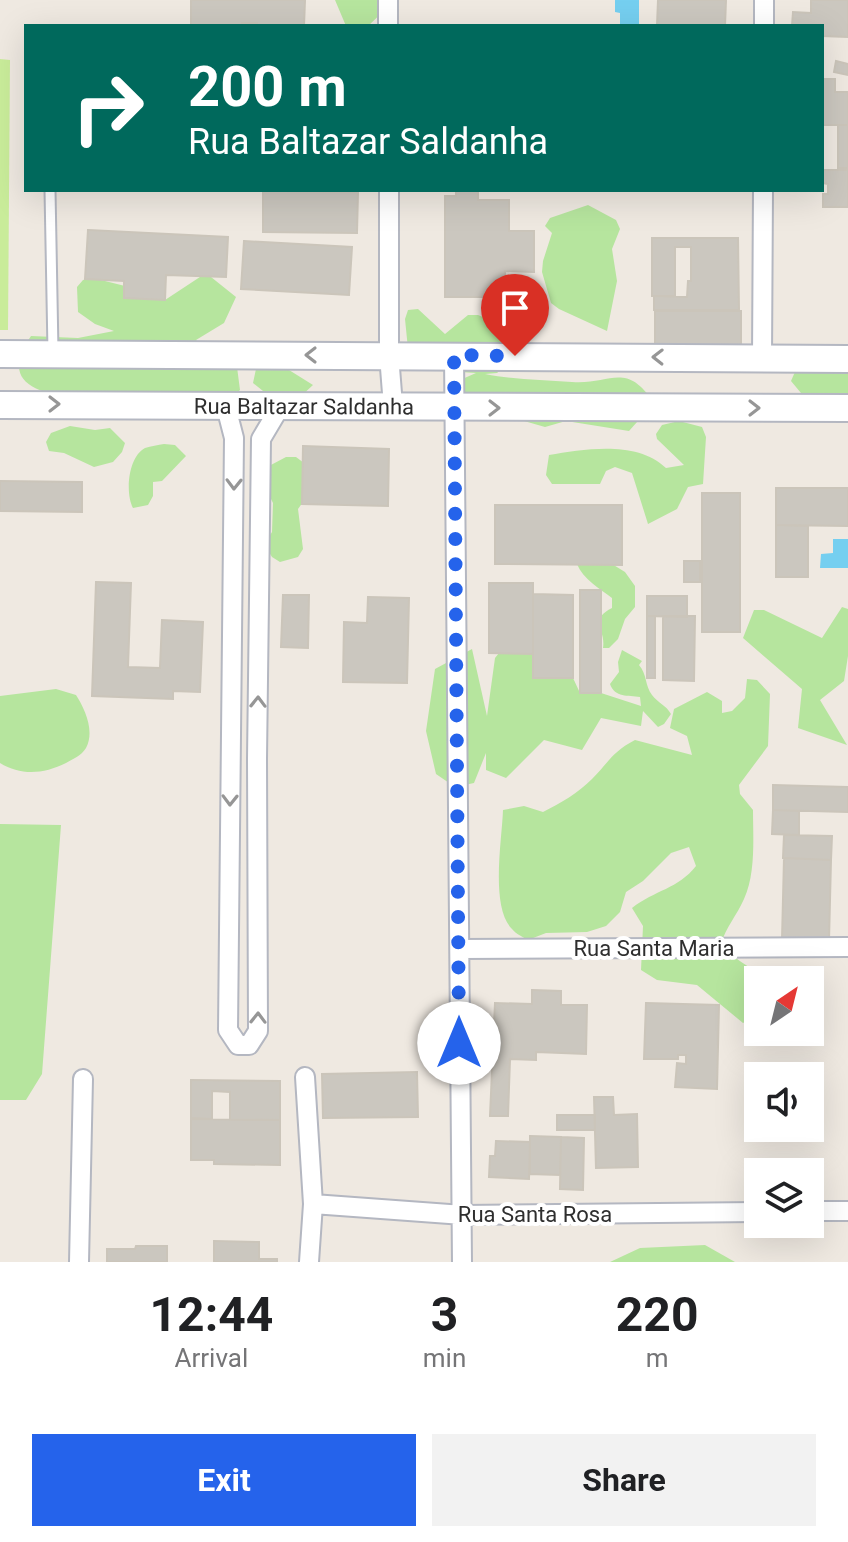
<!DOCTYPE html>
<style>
body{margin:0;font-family:Roboto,sans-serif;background:#f2f2f2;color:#202124;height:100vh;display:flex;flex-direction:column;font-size:30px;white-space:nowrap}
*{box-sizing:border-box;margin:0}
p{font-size:26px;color:#757577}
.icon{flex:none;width:44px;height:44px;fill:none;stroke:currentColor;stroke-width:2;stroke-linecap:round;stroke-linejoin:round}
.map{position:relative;height:1262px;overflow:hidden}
.drawer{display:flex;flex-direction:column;background:#fff;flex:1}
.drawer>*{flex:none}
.banner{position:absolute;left:24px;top:24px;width:800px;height:168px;border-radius:0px;box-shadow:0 8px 32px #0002;background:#00695c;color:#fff;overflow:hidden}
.needle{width:52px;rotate:35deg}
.tools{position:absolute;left:744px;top:966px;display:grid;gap:16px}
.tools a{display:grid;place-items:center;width:80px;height:80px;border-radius:0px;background:#fff;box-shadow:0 8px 32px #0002;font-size:40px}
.pin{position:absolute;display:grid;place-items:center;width:68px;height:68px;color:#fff;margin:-82px -34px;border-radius:50% 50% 50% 0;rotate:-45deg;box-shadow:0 0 8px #0007}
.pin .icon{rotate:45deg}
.me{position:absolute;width:88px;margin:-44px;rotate:0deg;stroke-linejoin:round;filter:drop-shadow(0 0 6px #0008)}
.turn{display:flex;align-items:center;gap:28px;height:168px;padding:0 32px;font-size:36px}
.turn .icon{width:104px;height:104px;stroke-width:2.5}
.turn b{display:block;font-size:56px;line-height:68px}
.eta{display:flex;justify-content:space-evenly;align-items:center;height:136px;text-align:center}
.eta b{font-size:48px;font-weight:700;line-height:56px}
.cta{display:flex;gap:16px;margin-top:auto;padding:16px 32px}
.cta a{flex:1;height:92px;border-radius:0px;background:#2563eb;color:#fff;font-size:32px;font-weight:700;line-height:92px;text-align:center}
.cta a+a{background:#f2f2f2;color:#202124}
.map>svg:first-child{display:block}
.green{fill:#b6e59e}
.pitch{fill:#c9ec9a}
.water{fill:#75cff0}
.building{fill:#cbc7bf;stroke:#cbc5ba;stroke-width:2}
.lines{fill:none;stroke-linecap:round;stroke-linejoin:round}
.service-casing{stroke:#b4b7c1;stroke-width:13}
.minor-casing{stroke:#b4b7c1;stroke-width:22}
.secondary-casing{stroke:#b4b7c1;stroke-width:30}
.service{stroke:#fff;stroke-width:9}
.minor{stroke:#fff;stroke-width:18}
.secondary{stroke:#fff;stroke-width:26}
.oneway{stroke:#969696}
.route{stroke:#2563eb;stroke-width:14;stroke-dasharray:0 25.2}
.labels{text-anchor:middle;stroke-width:8;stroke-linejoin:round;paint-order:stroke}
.street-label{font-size:22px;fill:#2e2e2e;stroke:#fff}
</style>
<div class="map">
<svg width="848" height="1262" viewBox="0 0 848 1262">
<rect width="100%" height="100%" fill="#efe9e1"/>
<!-- green -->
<path class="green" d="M 335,0 L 391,0 L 389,6 L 368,26 L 346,26 Z
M 588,205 L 616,220 L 620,229 L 612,249 L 617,281 L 607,331 L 559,309 L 551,303 L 542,272 L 543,261 L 552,233 L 545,226 L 550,218 Z
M 206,273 L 236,297 L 224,323 L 196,340 L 211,358 L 237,367 L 240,390 C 218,412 178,395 152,392 C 138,390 124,401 110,403 C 99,405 85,400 74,399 C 34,392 0,381 31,336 L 78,338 L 114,331 L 95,324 L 78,312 L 77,287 L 83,280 L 93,278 L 161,295 L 165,300 Z
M 418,309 L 445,334 L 468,315 L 478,315 L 515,330 L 526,348 L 497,373 L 485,374 C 515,380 542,380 572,382 C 610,385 626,360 654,403 L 629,431 L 566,421 L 545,427 L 524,421 L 489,419 L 455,398 L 460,380 L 476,373 L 445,371 L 408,349 L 405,319 L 408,310 Z
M 273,360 L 313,385 L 299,398 L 268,395 L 253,383 L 256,369 Z
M 848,360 L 848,420 L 811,405 L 791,381 L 798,365 Z
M 679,421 L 702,427 L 706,437 L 703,484 L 688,487 L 677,509 L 648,524 L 632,473 L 615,467 L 606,471 L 600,484 L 552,484 L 546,475 L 549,455 C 585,449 637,440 666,468 L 684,465 L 657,439 L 656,434 L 662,425 Z
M 70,426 L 95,430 L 110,428 L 125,443 L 122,452 L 113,462 L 94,467 L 64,453 L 49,451 L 46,442 L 51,433 Z
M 164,444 L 175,445 L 186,456 L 162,481 L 153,482 L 153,496 L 148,505 L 133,508 C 125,493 128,457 145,448 C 151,446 158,445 164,444 Z
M 286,457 L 296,457 L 304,463 L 308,495 L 298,509 L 303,549 L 298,557 L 280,562 L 272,557 L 267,549 L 267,540 L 272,532 L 273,503 L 269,495 L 269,466 Z
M 577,564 L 612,564 L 625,572 L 635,586 L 635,607 L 625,619 L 618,639 L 609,648 L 603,648 C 606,629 588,620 612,608 L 612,598 C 600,589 583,579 577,564 Z
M 842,607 L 848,609 L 848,656 L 844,681 L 820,700 L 847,745 L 798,728 L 802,689 L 743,638 L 754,610 L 764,610 L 822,638 Z
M 507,643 L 552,655 L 573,678 L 580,693 L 601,693 L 641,706 L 640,697 C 628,695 615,698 610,684 L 619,672 L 618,662 L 622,650 L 642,661 L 639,665 C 647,674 645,686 652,695 C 658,703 666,705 671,714 L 664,724 L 658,727 L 643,711 L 641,726 L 601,718 L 582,750 L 544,740 L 506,778 L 486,770 L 486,753 L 474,783 L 455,787 L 436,774 L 426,731 L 435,669 L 472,649 L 487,716 L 495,658 Z
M 747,679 L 757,680 L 770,694 L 768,746 L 739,785 L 740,794 L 753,810 C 753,837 756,873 744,899 C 737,915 726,927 721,944 C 736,962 749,964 764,980 L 758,980 L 758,1015 L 743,1023 L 697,985 L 657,980 L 641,970 L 643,926 L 632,908 C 655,890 678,889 696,866 L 689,847 L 671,853 L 643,881 L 626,892 L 620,912 L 606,926 L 587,932 L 546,933 L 528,940 C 523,937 516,934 512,929 C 490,907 502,840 503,810 L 524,806 L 543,812 C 561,803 578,793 592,779 C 609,762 612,752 635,740 L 692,755 L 687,736 L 670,728 L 674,709 L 707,692 L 722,701 L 722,713 L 732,711 L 745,698 Z
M 56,689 L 76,695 C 85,709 95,731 86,748 C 81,756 73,759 66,763 C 44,774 21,776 0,763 L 0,696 Z
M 0,824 L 61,825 L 42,1074 L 26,1100 L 0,1100 Z
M 705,1245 L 735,1262 L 610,1262 L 640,1248 Z"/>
<!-- pitch -->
<path class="pitch" d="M 0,59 L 10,60 L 8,330 L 0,330 Z"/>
<!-- water -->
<path class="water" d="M 615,0 L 639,0 L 639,26 L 620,26 L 620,13 L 615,12 Z
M 833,539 L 848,539 L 848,568 L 820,568 L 821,554 L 833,553 Z"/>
<!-- building -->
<path class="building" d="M 191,0 L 305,0 L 304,26 L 257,26 L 257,23 L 242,23 L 242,26 L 191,26 Z
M 658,0 L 726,0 L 725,26 L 657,26 Z
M 811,0 L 848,0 L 848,37 L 822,36 L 822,26 L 792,26 L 793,12 L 811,13 Z
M 836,61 L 848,64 L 848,75 L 834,72 Z
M 822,79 L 835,79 L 835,92 L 848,92 L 848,125 L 822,125 Z
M 838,125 L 848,125 L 848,168 L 838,168 Z
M 822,170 L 848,170 L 848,207 L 823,207 L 823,194 L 828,194 L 828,184 L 822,183 Z
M 456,190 L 478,190 L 478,200 L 509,200 L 509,231 L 534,231 L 534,272 L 505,271 L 506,297 L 445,297 L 445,196 L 456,196 Z
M 263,191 L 358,192 L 357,233 L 263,232 Z
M 88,230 L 228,237 L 226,277 L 166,275 L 165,300 L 124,298 L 124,281 L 85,279 Z
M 652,238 L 738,238 L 739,310 L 654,310 L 654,296 L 687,297 L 688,281 L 691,281 L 691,247 L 675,247 L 675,296 L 652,296 Z
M 244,241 L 352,247 L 349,295 L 241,289 Z
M 655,311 L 741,311 L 741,347 L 655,347 Z
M 303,446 L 389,449 L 388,506 L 302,504 Z
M 0,481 L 82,482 L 82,512 L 0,511 Z
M 776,488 L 848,488 L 848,526 L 776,525 Z
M 702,493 L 740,493 L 740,632 L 702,632 Z
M 495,505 L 622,505 L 622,565 L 495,564 Z
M 776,525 L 808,526 L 808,577 L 776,577 Z
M 684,561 L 700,561 L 700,582 L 684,582 Z
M 96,582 L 131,583 L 128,667 L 160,668 L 162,620 L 203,622 L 200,692 L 173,691 L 173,699 L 92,696 Z
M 489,583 L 533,583 L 533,654 L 489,653 Z
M 580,590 L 601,590 L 601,693 L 580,693 Z
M 533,594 L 573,595 L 573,678 L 533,678 Z
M 283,595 L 309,595 L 308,648 L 281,647 Z
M 647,596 L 687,596 L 687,617 L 647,616 Z
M 368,597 L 409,598 L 407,683 L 343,682 L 344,622 L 367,623 Z
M 647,616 L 655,616 L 655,678 L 647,678 Z
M 663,616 L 695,616 L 694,681 L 663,680 Z
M 773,785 L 848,787 L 848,812 L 773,810 Z
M 773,810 L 799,811 L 799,835 L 772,834 Z
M 784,835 L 832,836 L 831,860 L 783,858 Z
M 784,858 L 831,860 L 829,941 L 782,940 Z
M 532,990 L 561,991 L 561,1005 L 587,1005 L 586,1054 L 536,1052 L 536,1060 L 510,1059 L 508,1116 L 490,1116 L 495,1003 L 532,1004 Z
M 646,1003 L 719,1005 L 717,1089 L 675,1087 L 677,1063 L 686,1064 L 686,1055 L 678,1055 L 678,1059 L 644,1059 Z
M 417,1072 L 418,1117 L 323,1118 L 322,1074 Z
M 191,1080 L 280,1081 L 280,1120 L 230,1120 L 230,1092 L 212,1091 L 212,1119 L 191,1118 Z
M 594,1097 L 613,1097 L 614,1115 L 637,1114 L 638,1167 L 596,1168 Z
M 557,1115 L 595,1115 L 595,1130 L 557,1130 Z
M 191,1119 L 280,1120 L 280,1165 L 214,1164 L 214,1160 L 191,1160 Z
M 530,1136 L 561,1137 L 560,1175 L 530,1174 Z
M 561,1137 L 584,1138 L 583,1190 L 560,1189 Z
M 496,1141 L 530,1142 L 529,1179 L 489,1177 L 490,1156 L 495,1156 Z
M 214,1241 L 259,1242 L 259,1259 L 277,1259 L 277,1262 L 214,1262 Z
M 136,1246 L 167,1246 L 167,1262 L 107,1262 L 107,1249 L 135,1249 Z"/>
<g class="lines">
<!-- service casing -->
<g class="service-casing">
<path id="service" d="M 50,190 L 53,351"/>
</g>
<!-- minor casing -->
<g class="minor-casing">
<path id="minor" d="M 388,0 L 388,26
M 764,26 L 764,0
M 389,190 L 389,355 L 393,406
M 454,355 L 462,1262
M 762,358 L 763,190
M 226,407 L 234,438 L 228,1030 L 238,1045 L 249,1045 L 258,1031 L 257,759 L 261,439 L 280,407
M 460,949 L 848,947
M 305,1077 L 313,1204 L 309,1262
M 313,1204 L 463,1215 L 758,1212
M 810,1211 L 848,1211
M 79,1262 L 83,1079"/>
</g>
<!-- secondary casing -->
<g class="secondary-casing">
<g id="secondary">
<path d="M 0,354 L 848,359"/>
<path id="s1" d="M 0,405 L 848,408"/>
</g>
</g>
<!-- service -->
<use href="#service" class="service"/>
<!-- minor -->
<use href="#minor" class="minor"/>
<!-- secondary -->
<use href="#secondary" class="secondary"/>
</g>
<!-- one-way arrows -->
<defs><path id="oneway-chevron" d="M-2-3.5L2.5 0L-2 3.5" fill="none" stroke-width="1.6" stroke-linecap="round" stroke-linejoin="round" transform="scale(2)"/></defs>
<g class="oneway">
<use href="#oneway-chevron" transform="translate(311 355) rotate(180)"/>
<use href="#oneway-chevron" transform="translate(658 357) rotate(-179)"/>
<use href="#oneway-chevron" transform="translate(54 404)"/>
<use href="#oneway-chevron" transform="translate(494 408)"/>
<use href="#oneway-chevron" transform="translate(754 408)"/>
<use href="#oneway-chevron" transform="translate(234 484) rotate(91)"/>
<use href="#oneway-chevron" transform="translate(258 702) rotate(-89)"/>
<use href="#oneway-chevron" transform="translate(230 800) rotate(91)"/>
<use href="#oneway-chevron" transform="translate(258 1018) rotate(-89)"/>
</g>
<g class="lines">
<!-- route -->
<path class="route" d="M 459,1043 L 454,355 L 515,356"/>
</g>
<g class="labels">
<!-- street labels -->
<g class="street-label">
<text dy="8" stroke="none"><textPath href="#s1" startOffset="304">Rua Baltazar Saldanha</textPath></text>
<text x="654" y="956">Rua Santa Maria</text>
<text x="535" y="1222">Rua Santa Rosa</text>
</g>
</g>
</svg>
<div class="tools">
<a><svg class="needle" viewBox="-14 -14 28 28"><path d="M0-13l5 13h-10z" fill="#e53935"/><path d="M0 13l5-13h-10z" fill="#757577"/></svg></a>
<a><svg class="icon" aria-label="sound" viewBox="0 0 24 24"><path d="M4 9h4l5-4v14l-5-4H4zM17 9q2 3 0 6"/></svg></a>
<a><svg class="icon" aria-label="layers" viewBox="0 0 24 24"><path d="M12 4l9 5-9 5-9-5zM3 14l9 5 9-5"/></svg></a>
</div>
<div class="pin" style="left:515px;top:356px;background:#d93025"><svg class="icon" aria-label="arrive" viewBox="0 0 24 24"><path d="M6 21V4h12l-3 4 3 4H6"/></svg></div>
<svg class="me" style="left:459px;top:1043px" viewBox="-20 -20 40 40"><circle r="19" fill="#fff"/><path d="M0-13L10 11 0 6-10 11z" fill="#2563eb"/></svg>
<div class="banner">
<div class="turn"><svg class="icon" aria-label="right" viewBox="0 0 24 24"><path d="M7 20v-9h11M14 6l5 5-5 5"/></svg><div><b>200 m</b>Rua Baltazar Saldanha</div></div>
</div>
</div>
<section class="drawer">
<div class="eta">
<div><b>12:44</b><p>Arrival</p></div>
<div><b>3</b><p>min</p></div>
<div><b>220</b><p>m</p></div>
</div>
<div class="cta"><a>Exit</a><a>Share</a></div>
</section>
